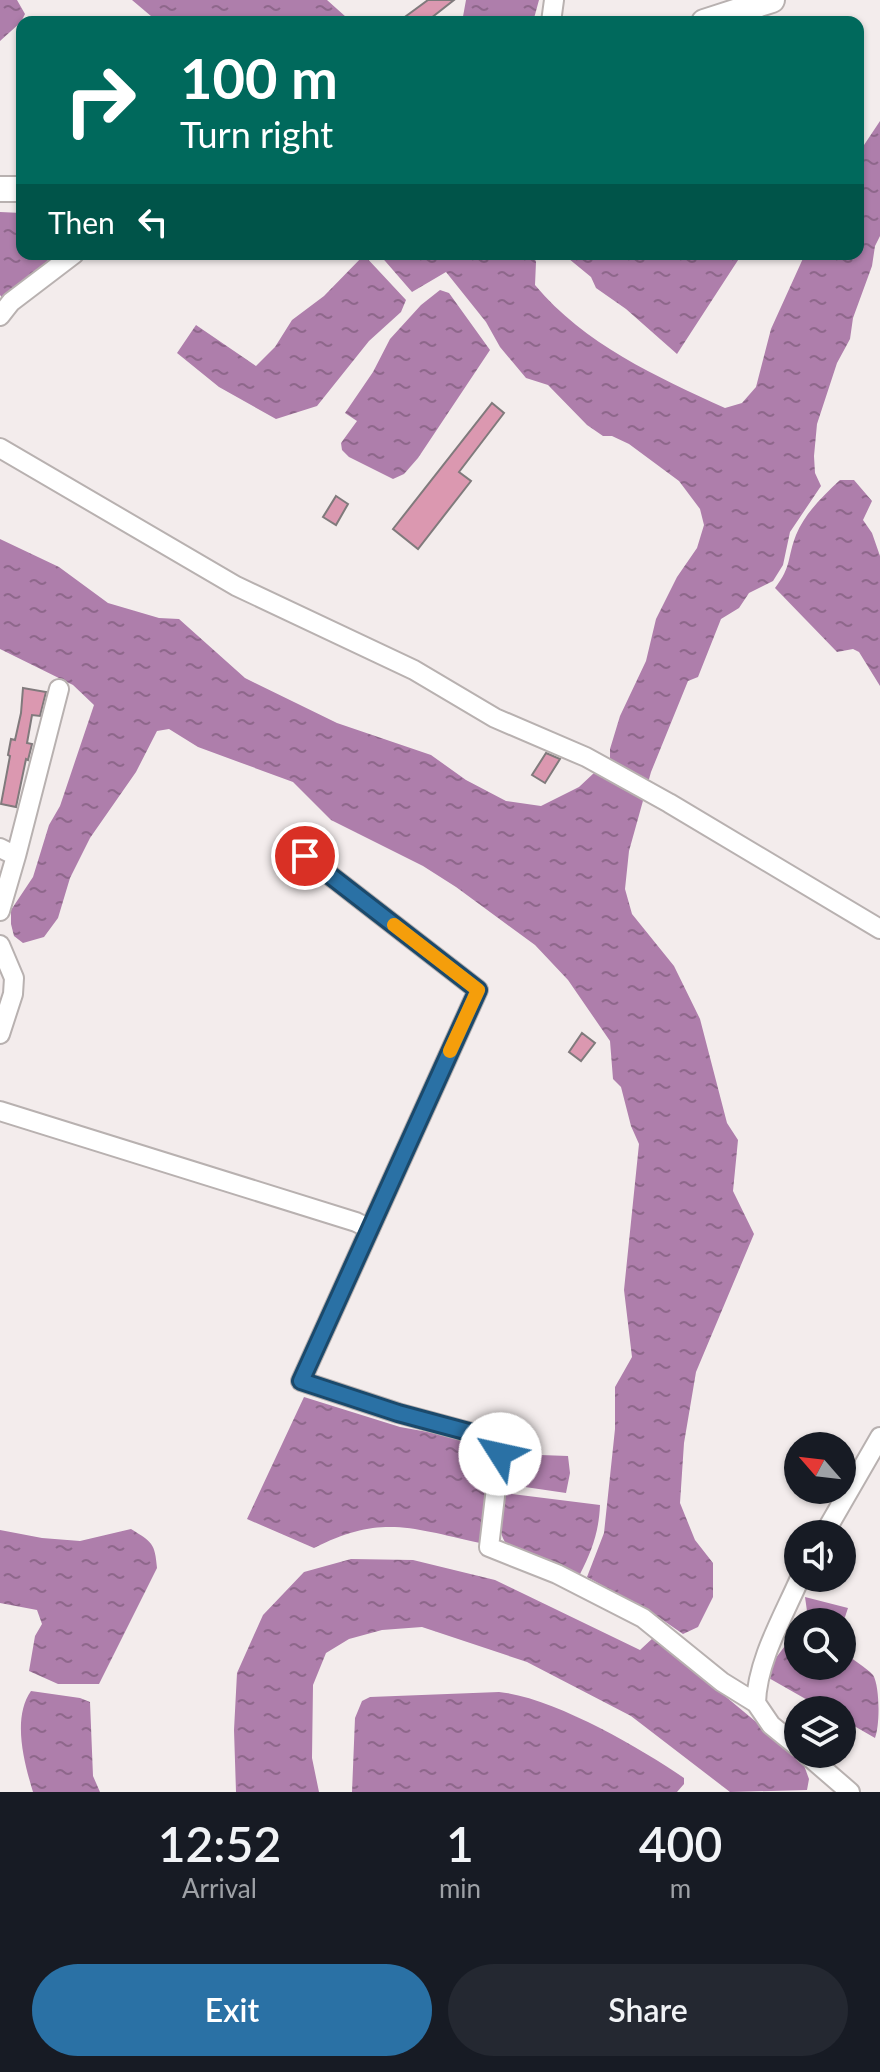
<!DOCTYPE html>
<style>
body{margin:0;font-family:Lato,sans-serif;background:#242831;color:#f1f3f6;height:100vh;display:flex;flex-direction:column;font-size:30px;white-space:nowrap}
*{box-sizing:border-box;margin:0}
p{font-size:26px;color:#9ea1a6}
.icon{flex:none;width:44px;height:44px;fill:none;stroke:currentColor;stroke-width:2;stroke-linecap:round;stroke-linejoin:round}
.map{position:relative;height:1792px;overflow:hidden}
.panel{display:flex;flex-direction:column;background:#171b24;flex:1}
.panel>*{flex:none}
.banner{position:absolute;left:16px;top:16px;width:848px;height:244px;border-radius:16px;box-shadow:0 2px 6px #0004;background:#00695c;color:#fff;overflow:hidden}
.needle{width:52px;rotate:298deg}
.tools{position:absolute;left:784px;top:1432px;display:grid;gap:16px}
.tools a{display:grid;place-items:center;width:72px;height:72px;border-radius:50%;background:#171b24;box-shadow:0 2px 6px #0004;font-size:40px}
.pin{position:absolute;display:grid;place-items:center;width:68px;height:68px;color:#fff;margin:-34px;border:4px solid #fff;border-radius:50%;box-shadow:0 2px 8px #0007}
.me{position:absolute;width:88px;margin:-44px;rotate:305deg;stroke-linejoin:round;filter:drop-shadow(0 0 6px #0008)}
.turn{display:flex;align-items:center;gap:28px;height:168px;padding:0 32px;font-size:36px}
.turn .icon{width:104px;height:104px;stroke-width:2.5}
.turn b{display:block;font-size:56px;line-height:68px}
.then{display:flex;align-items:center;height:76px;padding:0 32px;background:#0003;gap:16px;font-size:30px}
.eta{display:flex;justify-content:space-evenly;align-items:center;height:136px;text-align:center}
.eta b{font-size:48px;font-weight:600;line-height:56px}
.action{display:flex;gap:16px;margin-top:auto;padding:16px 32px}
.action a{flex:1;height:92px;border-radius:48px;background:#2a71a5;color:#fff;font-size:32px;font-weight:600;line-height:92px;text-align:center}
.action a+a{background:#242831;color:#f1f3f6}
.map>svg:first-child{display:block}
.water{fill:url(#water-ripples)}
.building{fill:#db98b0;stroke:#807a7c;stroke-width:2}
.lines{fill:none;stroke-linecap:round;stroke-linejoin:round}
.street-casing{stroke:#b8b1b0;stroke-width:22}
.secondary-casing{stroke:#b8b1b0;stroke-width:28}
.street{stroke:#fff;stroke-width:18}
.secondary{stroke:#fff;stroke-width:24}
.route-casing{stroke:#1b496b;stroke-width:20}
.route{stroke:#2a71a5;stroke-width:14}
.slow{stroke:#f59e0b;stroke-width:14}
</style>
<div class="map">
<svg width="880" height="1792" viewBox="0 0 880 1792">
<defs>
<pattern id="water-ripples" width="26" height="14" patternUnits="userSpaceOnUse" patternTransform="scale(2)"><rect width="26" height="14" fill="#ae7eab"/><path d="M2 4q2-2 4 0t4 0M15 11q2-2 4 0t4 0" fill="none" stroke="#8e678b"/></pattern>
</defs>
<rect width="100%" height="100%" fill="#f3ecec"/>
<!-- water -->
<path class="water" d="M 0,0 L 17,0 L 25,14 L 21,22 L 0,41 Z
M 132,0 L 327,0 L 346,17 L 348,22 L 158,22 Z
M 466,0 L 539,0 L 533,22 L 462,22 Z
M 880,121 L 880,236 L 875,246 L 872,266 L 853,318 L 850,339 L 837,363 L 817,424 L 814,456 L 815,473 L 821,486 L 790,532 L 783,565 L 773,581 L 749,593 L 739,608 L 721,619 L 698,677 L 688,681 L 651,772 L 629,851 L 625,889 L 632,914 L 674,966 L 700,1019 L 727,1123 L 738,1140 L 733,1191 L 754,1234 L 696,1372 L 684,1443 L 680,1503 L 695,1540 L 713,1563 L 713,1597 L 698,1627 L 683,1634 L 654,1614 L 587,1577 L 604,1533 L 615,1429 L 615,1387 L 632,1357 L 624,1290 L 639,1144 L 631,1126 L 621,1087 L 613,1079 L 610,1041 L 568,980 L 535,945 L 456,887 L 423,866 L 331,820 L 293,782 L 198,747 L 169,729 L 157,731 L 136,772 L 90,838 L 70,878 L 58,918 L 44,937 L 23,943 L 14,936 L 11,924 L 11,910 L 33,877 L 49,825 L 60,806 L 94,705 L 73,685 L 0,649 L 0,539 L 59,567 L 108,603 L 159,618 L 179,619 L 245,678 L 337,723 L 431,755 L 466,780 L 506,801 L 541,806 L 579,787 L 610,758 L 610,749 L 620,716 L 646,661 L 656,619 L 677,577 L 697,548 L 704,525 L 700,509 L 679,481 L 629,444 L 612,436 L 603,436 L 587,425 L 548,385 L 526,378 L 500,347 L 486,322 L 446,272 L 412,292 L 379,254 L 533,254 L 536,262 L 535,285 C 584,344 657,377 725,408 L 742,403 L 756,387 L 771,329 L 805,254 L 858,254 L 858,154 Z
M 0,212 L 22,213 L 22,254 L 55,254 L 4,300 L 0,295 Z
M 563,254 L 742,254 L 677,354 L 626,309 L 596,288 L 591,277 Z
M 364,255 L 406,300 L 401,312 L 369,341 L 317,406 L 276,419 L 219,387 L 177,353 L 196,325 L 256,366 L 275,347 L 292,320 L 324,296 Z
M 440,290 L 449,293 L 490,350 L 418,458 L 404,474 L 393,479 L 349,457 L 342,450 L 341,443 L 357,421 L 345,413 L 373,372 L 390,339 L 421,305 Z
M 840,480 L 854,480 L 872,501 L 863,520 L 872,533 L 880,556 L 880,686 L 859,652 L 853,649 L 837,652 L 775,588 C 792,566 787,558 796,535 C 805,513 823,496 840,480 Z
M 304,1397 L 400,1427 L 478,1441 L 488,1447 L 491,1455 L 480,1543 C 411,1528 381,1514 314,1548 L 247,1519 Z
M 513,1454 L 568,1456 L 570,1473 L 566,1493 L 505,1484 Z
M 503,1493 L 600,1505 C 599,1531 592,1551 580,1574 L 508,1546 C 495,1531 501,1511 503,1493 Z
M 131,1529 C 152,1542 155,1543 157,1568 L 99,1684 L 58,1684 L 29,1671 L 35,1636 L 42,1624 L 37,1610 L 0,1603 L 0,1530 L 42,1538 L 80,1541 Z
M 351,1559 L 413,1560 L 495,1580 L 640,1650 L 654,1637 L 802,1760 L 809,1779 L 807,1790 L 730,1792 L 631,1716 L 527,1662 L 422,1627 L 382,1630 L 349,1639 L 326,1653 L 313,1685 L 312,1758 L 319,1792 L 236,1792 L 234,1730 L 237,1673 L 263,1615 L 304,1572 Z
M 805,1597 L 848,1608 L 842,1626 L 842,1622 L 802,1622 L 807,1611 Z
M 798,1629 L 798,1666 L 842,1666 L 842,1650 C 852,1660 866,1667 873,1675 C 880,1686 880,1726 875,1738 L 842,1719 L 842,1710 L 825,1710 L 767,1677 L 775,1659 Z
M 31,1691 L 80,1698 L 90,1702 L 93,1776 L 100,1792 L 33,1792 C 24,1762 12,1718 31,1691 Z
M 499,1692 C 552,1697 639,1747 684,1778 L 684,1784 L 677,1792 L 352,1792 L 355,1718 L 362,1701 L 370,1697 Z"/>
<!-- building -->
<path class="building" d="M 428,0 L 454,0 L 426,22 L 398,22 Z
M 492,403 L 504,413 L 459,472 L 471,481 L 418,549 L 393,529 Z
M 336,496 L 348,504 L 336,525 L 323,517 Z
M 23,688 L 46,692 L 40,716 L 32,715 L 27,743 L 32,744 L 28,760 L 26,759 L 16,807 L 1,804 L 10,756 L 8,755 L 11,739 L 15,740 L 21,713 Z
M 546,753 L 560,759 L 545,783 L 532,775 Z
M 582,1033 L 595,1043 L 581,1061 L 569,1052 Z"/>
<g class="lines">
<!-- street casing -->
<g class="street-casing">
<path id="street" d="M 551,22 L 554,0
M 0,316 L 11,302 L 74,254
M 0,448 L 236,586 L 414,670 L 495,718 L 586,757 L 669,803 L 880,929
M 0,848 L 16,856 L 0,911
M 16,856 L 59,689
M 305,856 L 478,990 L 301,1381 L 398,1413 L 491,1438 L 497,1444 L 500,1454 L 489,1547 L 557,1574 L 643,1618 L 722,1682 L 756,1703 L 771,1725 L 798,1747
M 0,945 L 14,978 L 13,994 L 0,1034
M 0,1111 L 356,1222 L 370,1229
M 824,1534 L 880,1437
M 756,1703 C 757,1661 783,1617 800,1578
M 806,1754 L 850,1792"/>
</g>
<!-- secondary casing -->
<g class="secondary-casing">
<path id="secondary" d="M 704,22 L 772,0
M 0,189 L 22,189"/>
</g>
<!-- street -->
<use href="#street" class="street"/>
<!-- secondary -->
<use href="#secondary" class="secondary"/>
</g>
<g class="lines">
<!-- route casing -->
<g class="route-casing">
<path id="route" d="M 305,856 L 478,990 L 301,1381 L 398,1413 L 491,1438 L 497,1444 L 500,1454"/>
</g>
<!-- route -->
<use href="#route" class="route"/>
<!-- slow -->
<path class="slow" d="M 394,925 L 478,990 L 450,1051"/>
</g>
</svg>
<div class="tools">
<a><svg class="needle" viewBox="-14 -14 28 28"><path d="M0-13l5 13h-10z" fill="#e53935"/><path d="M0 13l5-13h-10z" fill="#9ea1a6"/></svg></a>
<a><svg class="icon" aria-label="sound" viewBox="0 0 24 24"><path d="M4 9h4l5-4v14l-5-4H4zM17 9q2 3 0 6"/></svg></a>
<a><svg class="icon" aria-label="search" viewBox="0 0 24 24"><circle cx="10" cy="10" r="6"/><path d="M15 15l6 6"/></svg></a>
<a><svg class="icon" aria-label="layers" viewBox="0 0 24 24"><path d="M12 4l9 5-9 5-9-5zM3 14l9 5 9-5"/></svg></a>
</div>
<div class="pin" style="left:305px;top:856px;background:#d93025"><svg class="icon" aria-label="arrive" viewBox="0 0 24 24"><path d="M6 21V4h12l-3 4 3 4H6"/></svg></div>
<svg class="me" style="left:500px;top:1454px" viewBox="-20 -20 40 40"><circle r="19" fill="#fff"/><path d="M0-13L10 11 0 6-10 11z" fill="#2a71a5"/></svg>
<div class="banner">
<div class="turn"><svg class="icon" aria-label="right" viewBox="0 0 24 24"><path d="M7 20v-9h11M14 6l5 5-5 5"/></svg><div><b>100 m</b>Turn right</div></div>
<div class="then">Then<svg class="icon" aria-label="left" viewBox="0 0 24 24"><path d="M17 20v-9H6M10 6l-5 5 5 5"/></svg></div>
</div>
</div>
<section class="panel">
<div class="eta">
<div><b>12:52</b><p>Arrival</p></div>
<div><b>1</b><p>min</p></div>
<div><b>400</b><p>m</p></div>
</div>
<div class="action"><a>Exit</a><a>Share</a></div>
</section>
